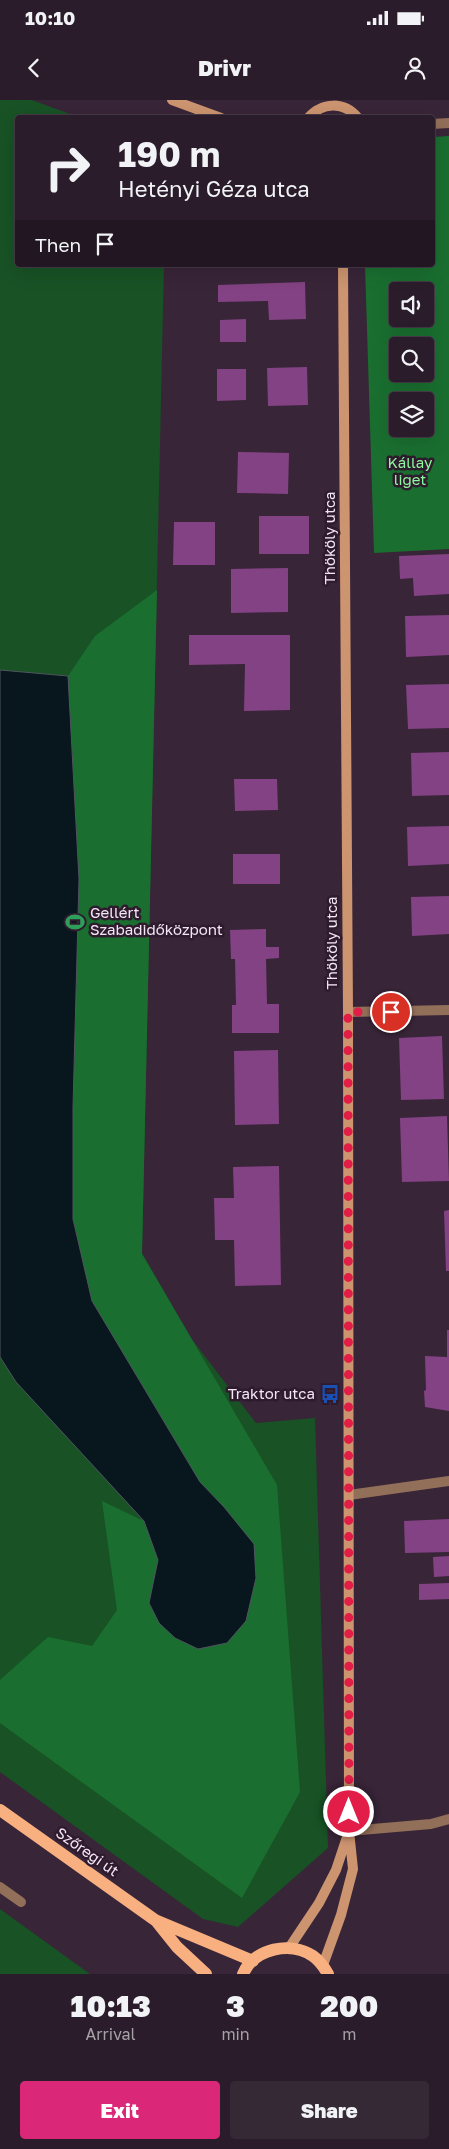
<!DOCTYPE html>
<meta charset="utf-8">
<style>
body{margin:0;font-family:"Golos Text",sans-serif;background:#362936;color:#f1f3f6;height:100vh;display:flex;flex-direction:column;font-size:19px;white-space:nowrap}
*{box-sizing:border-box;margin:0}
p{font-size:16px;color:#a5a1a8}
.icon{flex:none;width:28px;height:28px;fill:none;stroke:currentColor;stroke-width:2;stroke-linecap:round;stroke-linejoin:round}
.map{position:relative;height:1874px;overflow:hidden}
.details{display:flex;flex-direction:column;background:#2a1c2a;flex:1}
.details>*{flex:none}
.guide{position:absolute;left:15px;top:15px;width:420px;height:152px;border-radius:5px;box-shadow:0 5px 20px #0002,0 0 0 1px #463a47;background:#2a1c2a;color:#f1f3f6;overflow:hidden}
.tools{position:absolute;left:389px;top:182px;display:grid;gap:10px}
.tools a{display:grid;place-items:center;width:45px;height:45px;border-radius:5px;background:#2a1c2a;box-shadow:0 5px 20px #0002,0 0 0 1px #463a47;font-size:25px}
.pin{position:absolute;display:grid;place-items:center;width:42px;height:42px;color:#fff;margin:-21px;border:2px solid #fff;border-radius:50%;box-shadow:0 1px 5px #0007}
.me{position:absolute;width:55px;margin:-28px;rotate:0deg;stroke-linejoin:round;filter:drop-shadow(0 0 4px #0008)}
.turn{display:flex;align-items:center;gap:18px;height:105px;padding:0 20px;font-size:22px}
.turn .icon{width:65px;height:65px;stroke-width:2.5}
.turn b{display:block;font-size:35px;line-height:42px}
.then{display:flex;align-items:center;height:48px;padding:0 20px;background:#0003;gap:10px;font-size:19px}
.eta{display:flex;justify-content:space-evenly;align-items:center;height:85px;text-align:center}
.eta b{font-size:30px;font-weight:800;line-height:35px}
.action{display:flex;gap:10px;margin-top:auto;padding:10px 20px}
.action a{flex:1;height:58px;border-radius:5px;background:#db2777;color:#fff;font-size:20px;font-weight:800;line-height:58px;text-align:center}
.action a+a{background:#362936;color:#f1f3f6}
.status{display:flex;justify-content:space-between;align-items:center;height:35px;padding:0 25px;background:#2a1c2a;direction:ltr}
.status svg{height:14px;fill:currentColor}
header{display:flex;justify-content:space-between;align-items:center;height:65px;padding:0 20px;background:#2a1c2a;font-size:22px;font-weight:800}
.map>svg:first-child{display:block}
.green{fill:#185225}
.forest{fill:#1a6f30;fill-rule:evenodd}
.water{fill:#08161e;stroke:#4f555e}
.building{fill:#834283}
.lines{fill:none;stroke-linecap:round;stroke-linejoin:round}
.lane{stroke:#926f58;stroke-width:10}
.street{stroke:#926f58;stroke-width:10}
.secondary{stroke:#cc946f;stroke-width:10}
.primary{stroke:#f9b081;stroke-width:12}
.route{stroke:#e11d48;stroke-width:9;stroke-dasharray:0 16.2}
.labels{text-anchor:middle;stroke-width:5;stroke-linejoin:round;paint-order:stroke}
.park-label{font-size:15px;fill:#8ef69e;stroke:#2e1b2e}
.street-label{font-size:15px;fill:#f4e7f4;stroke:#2e1b2e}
.poi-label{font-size:15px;fill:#f4e7f4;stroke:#2e1b2e;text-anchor:start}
</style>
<div class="status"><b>10:10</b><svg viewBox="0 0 49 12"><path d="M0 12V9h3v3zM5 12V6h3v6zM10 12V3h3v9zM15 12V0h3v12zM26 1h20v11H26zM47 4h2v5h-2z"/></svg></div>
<header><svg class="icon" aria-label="back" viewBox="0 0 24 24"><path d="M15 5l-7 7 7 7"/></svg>Drivr<svg class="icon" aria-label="person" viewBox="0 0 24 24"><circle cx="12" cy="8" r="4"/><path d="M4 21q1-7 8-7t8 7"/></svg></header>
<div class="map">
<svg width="449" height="1874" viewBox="0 0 449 1874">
<rect width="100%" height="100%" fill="#382538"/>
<!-- green -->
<path class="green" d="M 0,0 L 32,0 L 78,17 L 18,18 L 18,165 L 164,165 L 142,1153 L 191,1238 L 256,1323 L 315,1318 L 328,1748 L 238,1827 L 203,1819 L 0,1672 Z
M 0,1809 L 90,1874 L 0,1874 Z"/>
<!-- forest -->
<path class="forest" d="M 449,36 L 449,449 L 374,453 L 365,165 L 432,165 L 433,37 ZM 398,191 L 425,191 L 425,219 L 398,219 ZM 398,246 L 425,246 L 425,274 L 398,274 ZM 398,301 L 425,301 L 425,329 L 398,329 Z
M 157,490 L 142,1154 L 277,1385 L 300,1692 L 242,1798 L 0,1623 L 0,1580 L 48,1537 L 92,1546 L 117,1510 L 102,1401 L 144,1421 L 158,1460 L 149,1503 L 159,1523 L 175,1538 L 198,1549 L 200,1382 L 92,1201 L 73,1119 L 73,1007 L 79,779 L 68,576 L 95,536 Z"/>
<!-- water -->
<path class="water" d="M 0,570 L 68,576 L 79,779 L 73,1007 L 73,1119 L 92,1201 L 200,1382 L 224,1407 L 254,1444 L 256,1478 L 246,1521 L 227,1543 L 198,1549 L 175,1538 L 159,1523 L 149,1503 L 158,1460 L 144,1421 L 16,1282 L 0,1257 Z"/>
<!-- building -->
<path class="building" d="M 305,182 L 306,219 L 269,220 L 268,201 L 218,202 L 218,185 Z
M 246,219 L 246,242 L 220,242 L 220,220 Z
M 307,267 L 308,305 L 268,306 L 267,268 Z
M 217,269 L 246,269 L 246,300 L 217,301 Z
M 238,352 L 289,353 L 288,394 L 237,393 Z
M 259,416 L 309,416 L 309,454 L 259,454 Z
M 174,422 L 215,422 L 215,465 L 173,465 Z
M 449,454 L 449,494 L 414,496 L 413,478 L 400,479 L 399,456 Z
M 288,468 L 288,512 L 231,513 L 231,469 Z
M 449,515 L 449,555 L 406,557 L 405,516 Z
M 189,535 L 290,535 L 290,610 L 244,611 L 245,564 L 189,565 Z
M 449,584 L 449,628 L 408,629 L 406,585 Z
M 449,652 L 449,695 L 412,696 L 411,653 Z
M 234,679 L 277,679 L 278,710 L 235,711 Z
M 449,726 L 449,764 L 408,766 L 407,727 Z
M 233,754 L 280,754 L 280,784 L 233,784 Z
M 449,796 L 449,834 L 412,836 L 411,797 Z
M 266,829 L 266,847 L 279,847 L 279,858 L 266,859 L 267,904 L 279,904 L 279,933 L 232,933 L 232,905 L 236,905 L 235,859 L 231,859 L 230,830 Z
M 442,936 L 444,999 L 401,1000 L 399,938 Z
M 278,950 L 279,1024 L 235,1025 L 234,951 Z
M 447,1016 L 449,1081 L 402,1082 L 400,1018 Z
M 279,1066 L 281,1185 L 235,1186 L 234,1140 L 215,1140 L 214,1098 L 234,1098 L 233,1067 Z
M 449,1110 L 449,1171 L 446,1171 L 444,1111 Z
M 447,1230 L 449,1230 L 449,1311 L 425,1307 L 424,1291 L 426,1290 L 425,1256 L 447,1257 Z
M 449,1419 L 449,1452 L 405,1453 L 404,1421 Z
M 449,1456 L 449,1476 L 434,1477 L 433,1457 Z
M 449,1483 L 449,1499 L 419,1500 L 419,1484 Z"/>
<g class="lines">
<!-- lane -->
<path class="lane" d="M 349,1731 L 431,1724 L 449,1719"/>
<!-- street -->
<path class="street" d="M 432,24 L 449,23
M 348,912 L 449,910
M 349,1395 L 449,1381
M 0,1787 L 21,1802"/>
<!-- secondary -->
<path class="secondary" d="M 172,0 L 221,18
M 308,18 C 322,2 344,1 358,18
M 289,1848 L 319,1803 L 336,1770 L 348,1734
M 323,1865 L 341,1815 L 353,1769 L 349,1731 L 348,912 L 343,165"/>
<!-- primary -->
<path class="primary" d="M 0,1710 L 155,1820 L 253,1861
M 157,1822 L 177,1847 L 206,1874
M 243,1874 C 254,1848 291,1841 313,1856 C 320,1861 324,1867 328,1874"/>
</g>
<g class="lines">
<!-- route -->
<path class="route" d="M 349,1712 L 348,912 L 391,912"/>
</g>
<!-- icons -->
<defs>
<g id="stadium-bare" transform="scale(1.5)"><path d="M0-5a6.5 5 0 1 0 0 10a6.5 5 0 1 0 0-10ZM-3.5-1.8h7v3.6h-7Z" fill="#2e9e5b" stroke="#2e1b2e" stroke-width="2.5" paint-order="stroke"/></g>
<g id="bus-bare" transform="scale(1.5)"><path d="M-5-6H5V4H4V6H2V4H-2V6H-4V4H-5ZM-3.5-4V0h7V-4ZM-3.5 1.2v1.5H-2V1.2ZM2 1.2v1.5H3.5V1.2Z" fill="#1a4fb4" stroke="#2e1b2e" stroke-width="2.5" paint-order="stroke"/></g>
</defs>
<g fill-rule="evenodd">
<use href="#stadium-bare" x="75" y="822"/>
<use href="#bus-bare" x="330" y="1294"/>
</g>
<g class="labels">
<!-- park labels -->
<g class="park-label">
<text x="410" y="368">Kállay<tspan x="410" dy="17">liget</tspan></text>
</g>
<!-- street labels -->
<g class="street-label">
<text transform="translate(330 438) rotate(-90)" y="5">Thököly utca</text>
<text transform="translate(332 843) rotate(-90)" y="5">Thököly utca</text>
<text transform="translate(87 1752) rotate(35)" y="5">Szőregi út</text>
</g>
<!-- poi labels -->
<g class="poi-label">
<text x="90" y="818">Gellért<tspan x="90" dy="17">Szabadidőközpont</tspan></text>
<text x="315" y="1299" text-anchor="end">Traktor utca</text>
</g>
</g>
</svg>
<div class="tools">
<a><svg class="icon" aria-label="sound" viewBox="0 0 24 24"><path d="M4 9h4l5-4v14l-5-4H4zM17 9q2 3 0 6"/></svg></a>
<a><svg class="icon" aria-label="search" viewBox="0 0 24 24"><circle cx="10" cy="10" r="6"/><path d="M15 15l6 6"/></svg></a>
<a><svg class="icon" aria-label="layers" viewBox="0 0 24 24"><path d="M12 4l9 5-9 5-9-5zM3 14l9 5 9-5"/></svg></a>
</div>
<div class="pin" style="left:391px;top:912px;background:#d93025"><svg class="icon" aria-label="arrive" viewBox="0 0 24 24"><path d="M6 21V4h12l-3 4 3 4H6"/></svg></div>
<svg class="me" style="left:349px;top:1712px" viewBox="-20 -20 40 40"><circle r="17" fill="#e11d48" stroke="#fff" stroke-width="3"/><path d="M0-11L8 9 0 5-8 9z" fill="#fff"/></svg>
<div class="guide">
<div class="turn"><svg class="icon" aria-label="right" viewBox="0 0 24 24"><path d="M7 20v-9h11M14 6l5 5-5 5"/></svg><div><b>190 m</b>Hetényi Géza utca</div></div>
<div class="then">Then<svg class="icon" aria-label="arrive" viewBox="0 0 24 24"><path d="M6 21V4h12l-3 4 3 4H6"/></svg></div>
</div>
</div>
<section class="details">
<div class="eta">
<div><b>10:13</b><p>Arrival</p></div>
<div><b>3</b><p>min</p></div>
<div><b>200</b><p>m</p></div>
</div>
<div class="action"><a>Exit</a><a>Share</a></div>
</section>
